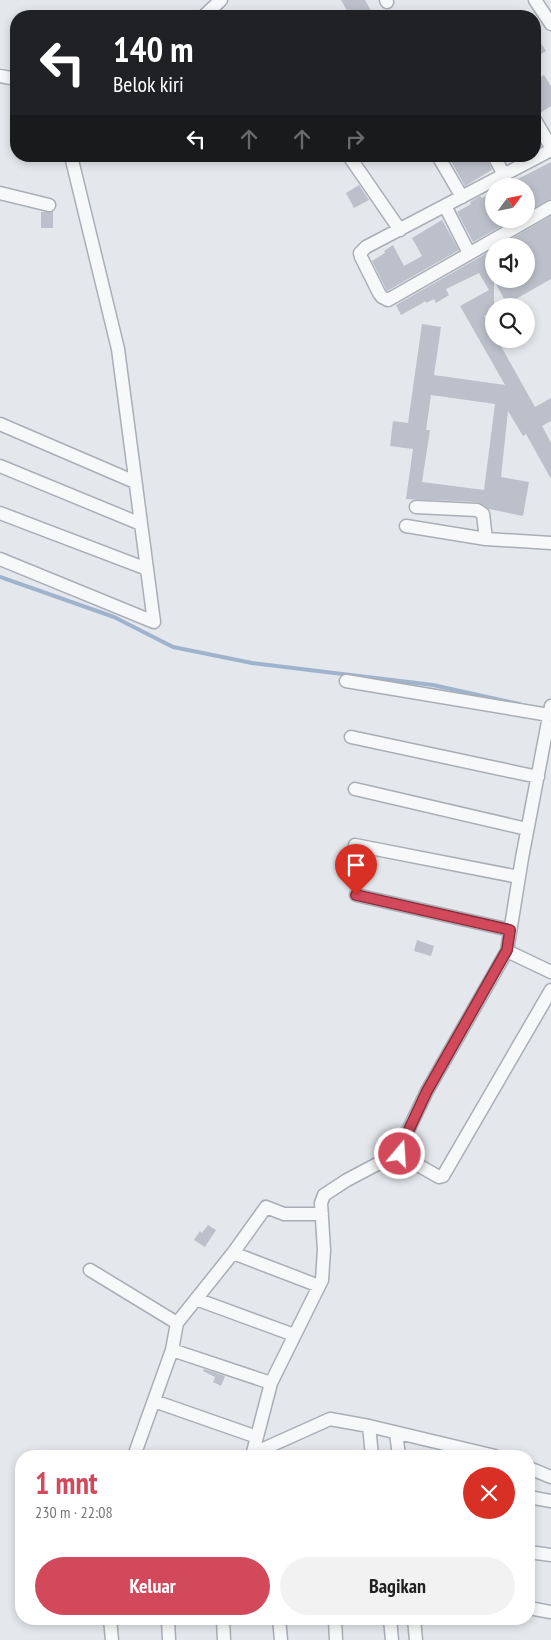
<!DOCTYPE html>
<html lang="id">
<meta charset="utf-8">
<style>
body{margin:0;font-family:"PT Sans Narrow",sans-serif;background:#f2f2f2;color:#222;height:100vh;display:flex;flex-direction:column;font-size:19px;white-space:nowrap}
*{box-sizing:border-box;margin:0}
p{font-size:16px;color:#767676}
.icon{flex:none;width:28px;height:28px;fill:none;stroke:currentColor;stroke-width:2;stroke-linecap:round;stroke-linejoin:round}
.map{position:relative;flex:1;overflow:hidden}
.side{position:absolute;left:15px;top:1450px;width:520px;height:175px;display:flex;flex-direction:column;background:#fff;border-radius:20px;box-shadow:0 2px 8px #0003}
.side>*{flex:none}
.banner{position:absolute;left:10px;top:10px;width:531px;height:152px;border-radius:20px;box-shadow:0 2px 8px #0003;background:#202124;color:#fff;overflow:hidden}
.needle{width:32px;rotate:57deg}
.fabs{position:absolute;left:485px;top:178px;display:grid;gap:10px}
.fabs a{display:grid;place-items:center;width:50px;height:50px;border-radius:50%;background:#fff;box-shadow:0 2px 8px #0003;font-size:25px}
.pin{position:absolute;display:grid;place-items:center;width:42px;height:42px;color:#fff;margin:-51px -21px;border-radius:50% 50% 50% 0;rotate:-45deg;box-shadow:0 0 5px #0007}
.pin .icon{rotate:45deg}
.me{position:absolute;width:55px;margin:-28px;rotate:18deg;stroke-linejoin:round;filter:drop-shadow(0 0 4px #0008)}
.turn{display:flex;align-items:center;gap:18px;height:105px;padding:0 20px;font-size:22px}
.turn .icon{width:65px;height:65px;stroke-width:2.5}
.turn b{display:block;font-size:35px;line-height:42px}
.lanes{display:flex;align-items:center;height:48px;padding:0 20px;background:#0003;justify-content:center;gap:25px;direction:ltr}
.lanes .off{opacity:.35}
.round{display:grid;place-items:center;flex:none;width:52px;height:52px;border-radius:26px;background:#f2f2f2}
.headline{display:flex;align-items:center;justify-content:space-between;height:85px;padding:0 20px}
h1{font-size:30px;font-weight:600;line-height:38px;color:#d1495b}
.button{display:flex;gap:10px;margin-top:auto;padding:10px 20px}
.button a{flex:1;height:58px;border-radius:30px;background:#d1495b;color:#fff;font-size:20px;font-weight:600;line-height:58px;text-align:center}
.button a+a{background:#f2f2f2;color:#222}
.map>svg:first-child{display:block}
.lines{fill:none;stroke-linecap:round;stroke-linejoin:round}
.stream{stroke:#9fb4cc;stroke-width:4}
.building{fill:#bbc0ca;fill-rule:evenodd}
.minor-casing{stroke:#a9aeb7;stroke-width:15}
.minor{stroke:#f7f8fa;stroke-width:12}
.route-casing{stroke:#882f3b;stroke-width:12}
.route{stroke:#d1495b;stroke-width:9}
</style>
<div class="map">
<svg width="551" height="1640" viewBox="0 0 551 1640">
<rect width="100%" height="100%" fill="#e4e7ec"/>
<g class="lines">
<!-- stream -->
<path class="stream" d="M 0,577 L 114,617 L 173,647 L 252,663 L 433,685 L 519,704"/>
</g>
<!-- building -->
<path class="building" d="M 341,0 L 365,0 L 374,16 L 350,16 Z
M 535,34 L 546,51 L 535,58 Z
M 544,75 L 551,86 L 551,106 L 540,113 L 535,112 L 535,80 Z
M 448,156 L 486,156 L 492,170 L 465,186 Z
M 551,162 L 551,199 L 526,212 L 526,186 L 504,186 Z
M 359,185 L 369,200 L 354,208 L 346,193 Z
M 494,192 L 494,219 L 514,219 L 473,242 L 457,212 L 471,204 L 470,202 L 480,196 L 482,198 Z
M 41,212 L 53,212 L 53,228 L 41,228 Z
M 551,216 L 551,279 L 507,304 L 496,284 L 506,279 L 526,279 L 526,246 L 499,246 Z
M 442,220 L 459,250 L 387,291 L 372,261 L 385,253 L 384,251 L 393,245 L 404,266 L 422,256 L 412,238 Z
M 494,249 L 494,311 L 484,316 L 494,333 L 494,339 L 497,339 L 535,407 L 551,398 L 551,421 L 542,426 L 551,443 L 551,479 L 526,434 L 523,436 L 508,411 L 501,477 L 529,482 L 523,516 L 489,509 L 477,502 L 406,499 L 413,449 L 390,446 L 393,421 L 408,423 L 422,324 L 441,327 L 434,375 L 505,385 L 460,306 L 489,290 L 479,273 L 446,289 L 449,295 L 436,303 L 434,299 L 426,303 L 426,301 L 401,315 L 396,305 ZM 431,395 L 495,404 L 484,490 L 422,482 L 430,430 L 426,430 Z
M 417,940 L 434,946 L 431,956 L 414,951 Z
M 208,1225 L 216,1230 L 205,1247 L 194,1240 L 200,1231 L 202,1233 Z
M 204,1369 L 225,1376 L 221,1386 L 213,1382 L 215,1377 L 203,1371 Z"/>
<g class="lines">
<!-- minor casing -->
<g class="minor-casing">
<path id="minor" d="M 386,0 L 387,2
M 535,0 L 551,24
M 204,16 L 221,0
M 0,76 L 16,79
M 535,120 L 551,147
M 551,150 L 366,247 L 360,253 L 361,257 L 379,293 L 382,297 L 388,300 L 551,207
M 349,156 L 400,230
M 438,156 L 462,197
M 494,156 L 504,175
M 0,193 L 49,205
M 445,206 L 469,253
M 0,424 L 135,482
M 0,466 L 141,524
M 416,507 L 477,510 L 483,514 L 486,539
M 0,513 L 147,569
M 406,526 L 486,539 L 551,543
M 0,559 L 154,622 L 118,349 L 71,156
M 346,681 L 549,715
M 551,706 L 522,858 L 507,951 L 427,1091 L 405,1137 L 400,1152 L 402,1156 L 439,1177 L 443,1176 L 551,990
M 351,737 L 538,777
M 355,789 L 527,829
M 355,845 L 519,877
M 356,895 L 510,930
M 507,951 L 551,972
M 233,1253 L 319,1286
M 90,1270 L 177,1323
M 196,1299 L 294,1335
M 172,1350 L 271,1383
M 154,1401 L 257,1437
M 369,1426 L 372,1456
M 396,1433 L 399,1456
M 252,1454 L 330,1419 L 369,1426 L 495,1456
M 134,1456 L 172,1350 L 177,1323 L 233,1253 L 266,1207 L 284,1214 L 322,1214
M 252,1456 L 271,1383 L 322,1280 L 324,1250 L 321,1203 L 324,1195 L 347,1180 L 400,1152
M 529,1468 L 551,1477
M 529,1497 L 551,1501
M 529,1552 L 551,1555
M 529,1608 L 551,1612
M 110,1619 L 112,1640
M 168,1619 L 169,1640
M 223,1619 L 224,1640
M 279,1619 L 281,1640
M 335,1619 L 336,1640
M 390,1619 L 392,1640
M 414,1619 L 416,1640"/>
</g>
<!-- minor -->
<use href="#minor" class="minor"/>
</g>
<g class="lines">
<!-- route casing -->
<g class="route-casing">
<path id="route" d="M 356,895 L 510,930 L 507,950 L 427,1091 L 405,1138 L 400,1154"/>
</g>
<!-- route -->
<use href="#route" class="route"/>
</g>
</svg>
<div class="fabs">
<a><svg class="needle" viewBox="-14 -14 28 28"><path d="M0-13l5 13h-10z" fill="#e53935"/><path d="M0 13l5-13h-10z" fill="#767676"/></svg></a>
<a><svg class="icon" aria-label="sound" viewBox="0 0 24 24"><path d="M4 9h4l5-4v14l-5-4H4zM17 9q2 3 0 6"/></svg></a>
<a><svg class="icon" aria-label="search" viewBox="0 0 24 24"><circle cx="10" cy="10" r="6"/><path d="M15 15l6 6"/></svg></a>
</div>
<div class="pin" style="left:356px;top:895px;background:#d93025"><svg class="icon" aria-label="arrive" viewBox="0 0 24 24"><path d="M6 21V4h12l-3 4 3 4H6"/></svg></div>
<svg class="me" style="left:400px;top:1154px" viewBox="-20 -20 40 40"><circle r="17" fill="#d1495b" stroke="#fff" stroke-width="3"/><path d="M0-11L8 9 0 5-8 9z" fill="#fff"/></svg>
<div class="banner">
<div class="turn"><svg class="icon" aria-label="left" viewBox="0 0 24 24"><path d="M17 20v-9H6M10 6l-5 5 5 5"/></svg><div><b>140 m</b>Belok kiri</div></div>
<div class="lanes"><svg class="icon" aria-label="left" viewBox="0 0 24 24"><path d="M17 20v-9H6M10 6l-5 5 5 5"/></svg><svg class="icon off" aria-label="ahead" viewBox="0 0 24 24"><path d="M12 20V5M6 11l6-6 6 6"/></svg><svg class="icon off" aria-label="ahead" viewBox="0 0 24 24"><path d="M12 20V5M6 11l6-6 6 6"/></svg><svg class="icon off" aria-label="right" viewBox="0 0 24 24"><path d="M7 20v-9h11M14 6l5 5-5 5"/></svg></div>
</div>
<section class="side">
<div class="headline"><div><h1>1 mnt</h1><p>230 m · 22:08</p></div><a class="round" style="background:#d93025;color:#fff"><svg class="icon" aria-label="close" viewBox="0 0 24 24"><path d="M6 6l12 12M18 6L6 18"/></svg></a></div>
<div class="button"><a>Keluar</a><a>Bagikan</a></div>
</section>
</div>
